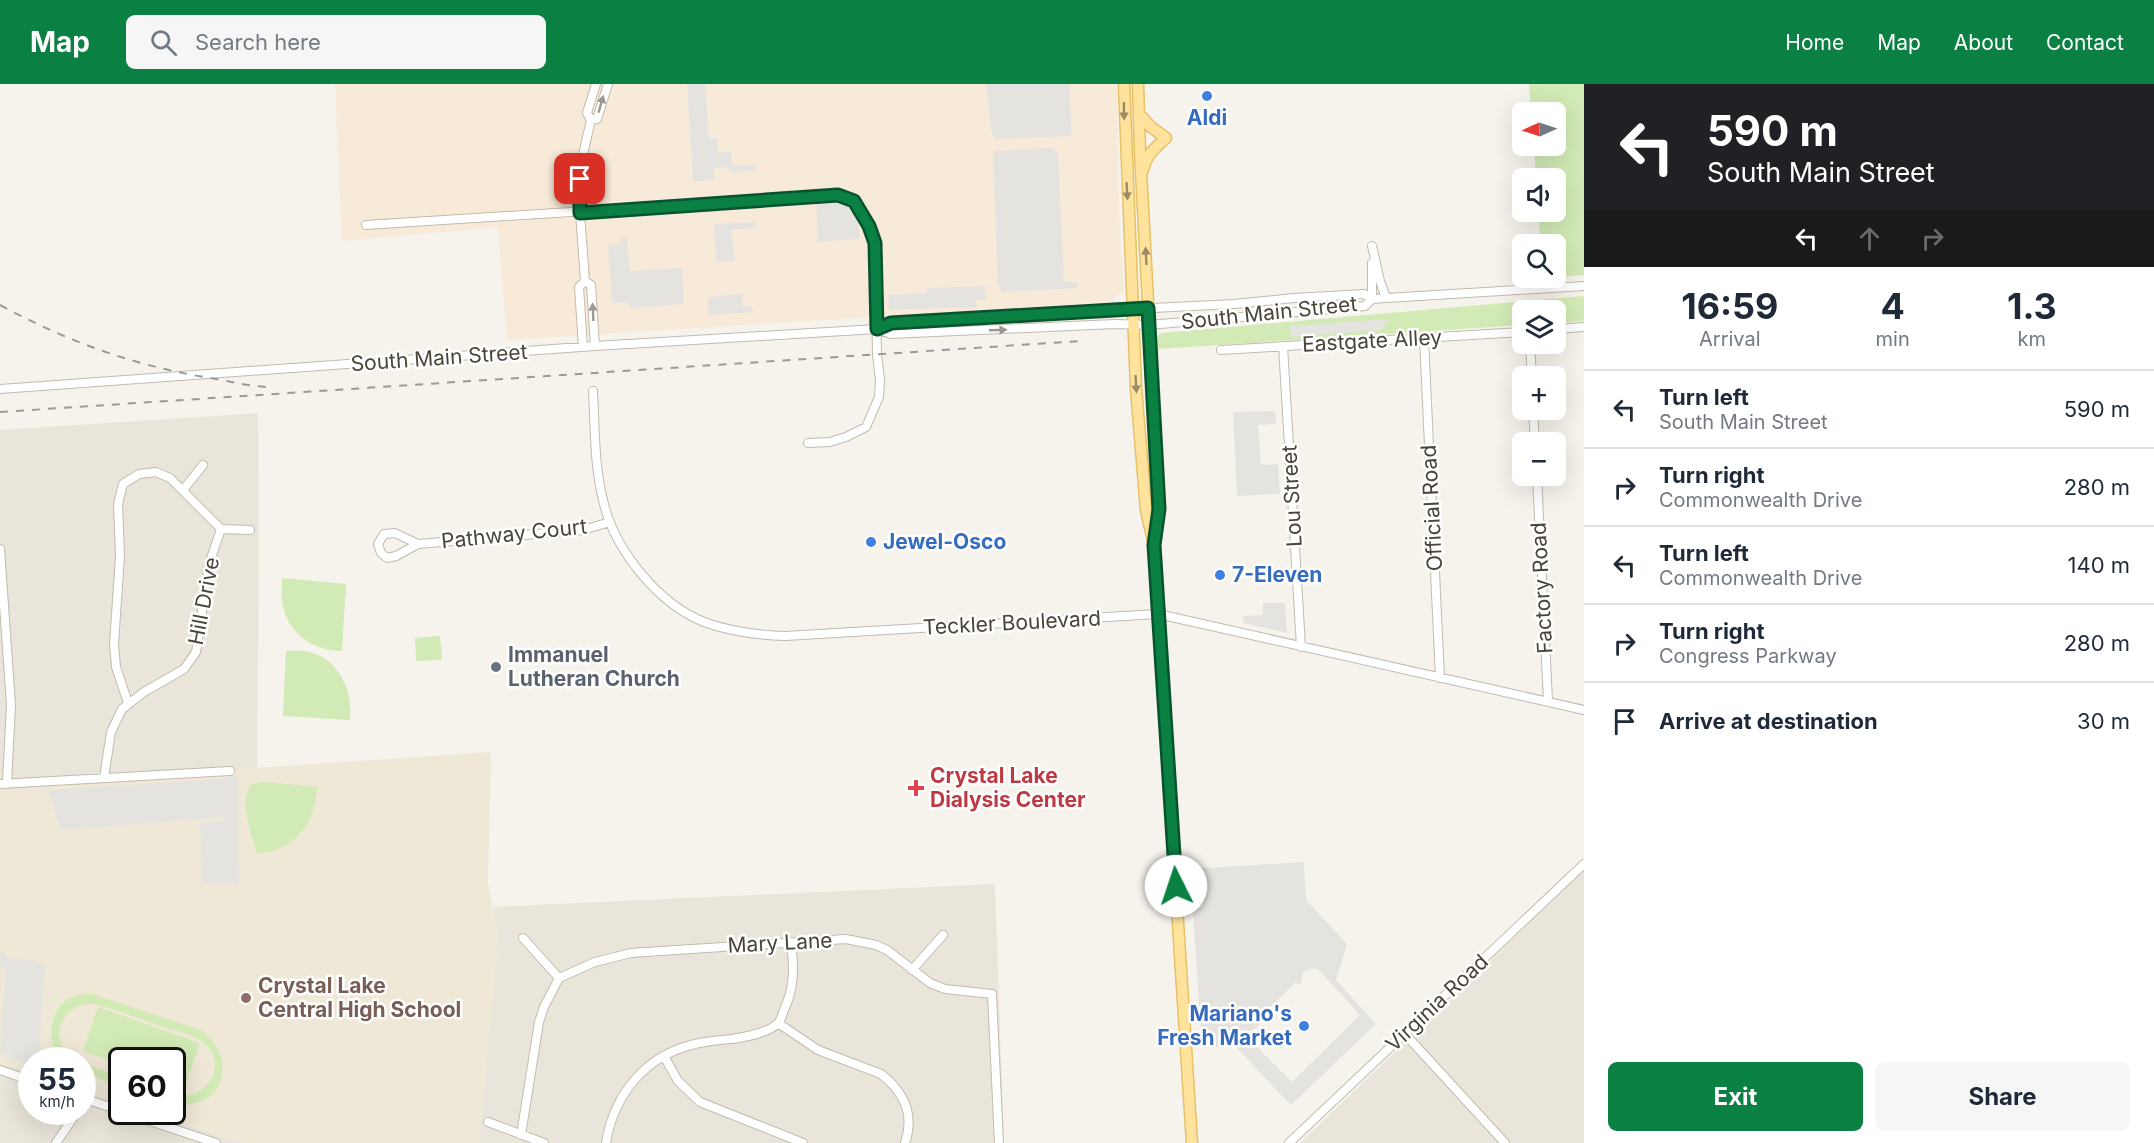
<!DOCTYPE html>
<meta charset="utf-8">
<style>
body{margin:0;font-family:Inter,sans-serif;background:#f6f6f7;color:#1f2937;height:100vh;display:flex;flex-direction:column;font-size:22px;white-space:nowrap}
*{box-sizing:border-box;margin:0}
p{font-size:20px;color:#747a83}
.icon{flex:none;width:33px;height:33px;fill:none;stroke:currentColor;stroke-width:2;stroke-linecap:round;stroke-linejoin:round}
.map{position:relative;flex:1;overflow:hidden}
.panel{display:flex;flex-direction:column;background:#fff;width:570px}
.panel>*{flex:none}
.guide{background:#202124;color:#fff;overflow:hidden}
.needle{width:39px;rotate:267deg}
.fabs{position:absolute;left:1512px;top:18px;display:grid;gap:12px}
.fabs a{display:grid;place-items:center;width:54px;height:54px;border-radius:9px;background:#fff;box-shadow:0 6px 24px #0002;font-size:30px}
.speed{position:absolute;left:18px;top:963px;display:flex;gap:12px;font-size:30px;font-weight:700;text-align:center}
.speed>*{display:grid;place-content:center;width:78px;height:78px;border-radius:50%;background:#fff;box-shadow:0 6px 24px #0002;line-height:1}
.speed small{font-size:15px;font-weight:400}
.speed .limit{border:3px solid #111;border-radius:9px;background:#fff;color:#111}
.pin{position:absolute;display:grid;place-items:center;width:51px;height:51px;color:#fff;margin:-26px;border-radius:12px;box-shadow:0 3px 9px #0006}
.me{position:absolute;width:66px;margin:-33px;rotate:356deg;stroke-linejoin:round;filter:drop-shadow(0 0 4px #0008)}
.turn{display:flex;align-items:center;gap:21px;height:126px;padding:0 24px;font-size:27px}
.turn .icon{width:78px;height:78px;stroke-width:2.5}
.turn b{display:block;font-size:42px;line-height:51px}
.lanes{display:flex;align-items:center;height:57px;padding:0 24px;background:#0003;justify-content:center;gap:30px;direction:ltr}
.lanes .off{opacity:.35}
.eta{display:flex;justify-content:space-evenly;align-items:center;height:102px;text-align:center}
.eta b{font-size:36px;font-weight:700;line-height:42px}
.action{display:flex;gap:12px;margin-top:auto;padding:12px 24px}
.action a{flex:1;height:69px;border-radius:9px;background:#0b8043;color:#fff;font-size:24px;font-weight:700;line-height:69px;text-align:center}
.action a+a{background:#f6f6f7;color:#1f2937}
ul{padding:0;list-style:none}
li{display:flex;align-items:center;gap:18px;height:78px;padding:0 24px;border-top:2px solid #e0e1e3}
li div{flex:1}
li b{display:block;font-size:22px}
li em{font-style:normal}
header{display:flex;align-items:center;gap:36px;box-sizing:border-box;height:84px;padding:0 30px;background:#0b8043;color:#fff}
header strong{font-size:28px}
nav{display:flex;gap:33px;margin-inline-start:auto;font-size:21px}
.search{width:420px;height:54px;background:#f6f6f7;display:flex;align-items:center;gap:15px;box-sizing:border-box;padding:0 21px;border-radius:9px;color:#747a83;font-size:22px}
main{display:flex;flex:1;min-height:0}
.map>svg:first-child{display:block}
.residential{fill:#eae5da}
.commercial{fill:#f7ead8}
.education{fill:#efe8d6}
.green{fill:#d2eab5}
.parking{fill:#e5e3e0;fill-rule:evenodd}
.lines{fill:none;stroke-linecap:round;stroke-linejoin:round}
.minor-casing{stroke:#c2bbae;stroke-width:10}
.major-casing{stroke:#e6c16a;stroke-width:13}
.minor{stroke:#fff;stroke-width:8}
.major{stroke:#ffe39c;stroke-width:10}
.rail{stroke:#9a9a9a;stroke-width:2;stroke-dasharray:8 8;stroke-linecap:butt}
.oneway{fill:#9c9892}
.oneway2{fill:#9c8c66}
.route-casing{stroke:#07532c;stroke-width:15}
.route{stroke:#0b8043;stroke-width:10}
.shop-dot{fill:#3f7fe0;stroke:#fff;stroke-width:2}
.worship-dot{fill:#6b7280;stroke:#fff;stroke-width:2}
.health-dot{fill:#e0444e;stroke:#fff;stroke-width:2}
.education-dot{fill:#8d6e63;stroke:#fff;stroke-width:2}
.labels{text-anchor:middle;stroke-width:5;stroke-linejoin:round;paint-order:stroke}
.shop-label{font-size:21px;font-weight:bold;fill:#366cbe;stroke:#fff;text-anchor:start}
.street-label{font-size:21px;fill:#4b4439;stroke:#fff}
.worship-label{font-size:21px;font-weight:bold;fill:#5b616d;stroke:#fff;text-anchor:start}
.health-label{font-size:21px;font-weight:bold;fill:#be3a42;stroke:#fff;text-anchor:start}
.education-label{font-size:21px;font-weight:bold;fill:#785e54;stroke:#fff;text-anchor:start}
</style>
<header>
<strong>Map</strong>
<div class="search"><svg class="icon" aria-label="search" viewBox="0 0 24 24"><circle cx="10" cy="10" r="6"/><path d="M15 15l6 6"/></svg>Search here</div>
<nav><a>Home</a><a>Map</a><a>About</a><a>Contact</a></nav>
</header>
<main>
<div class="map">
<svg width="1584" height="1059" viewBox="0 0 1584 1059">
<rect width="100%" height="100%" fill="#f6f3ec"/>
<!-- residential -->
<path class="residential" d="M 258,329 L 259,465 L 257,684 L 0,707 L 0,346 Z
M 1584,787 L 1584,1059 L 1300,1059 Z
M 995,800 L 1004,1059 L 479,1059 L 498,852 L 493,823 Z
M 0,979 L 31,989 L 32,1028 L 82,1028 L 83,1006 L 121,1019 L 122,1028 L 149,1028 L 244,1059 L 0,1059 Z"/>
<!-- commercial -->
<path class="commercial" d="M 335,0 L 1117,0 L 1119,133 L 1124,206 L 1110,218 L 507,256 L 498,143 L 342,157 Z"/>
<!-- education -->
<path class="education" d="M 491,668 L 488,798 L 498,852 L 479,1059 L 244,1059 L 149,1028 L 172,1028 L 172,976 L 122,976 L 121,1019 L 83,1006 L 82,976 L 32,976 L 31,989 L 0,979 L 0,707 L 241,685 Z"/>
<!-- green -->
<path class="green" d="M 1529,0 L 1584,0 L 1584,191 L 1556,193 L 1556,160 L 1541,160 L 1538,128 L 1556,128 L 1556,94 L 1536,94 L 1534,62 L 1556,62 L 1556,28 L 1531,28 Z
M 1584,212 L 1584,237 L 1556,239 L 1556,226 L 1522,226 L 1522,241 L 1157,265 L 1156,253 L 1161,249 Z
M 282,494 L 346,500 L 342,567 C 312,567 287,548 282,518 C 281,510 282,502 282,494 Z
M 440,552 L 442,576 L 416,577 L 415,554 Z
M 286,567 C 292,567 299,566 305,567 C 339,573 353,606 350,636 L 283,632 Z
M 265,698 L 317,703 C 315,741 296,765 257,770 C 252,749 237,717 252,700 Z
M 92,910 L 201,946 C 240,974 223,1030 173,1019 L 173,1010 C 206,1020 231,979 202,957 C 191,950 175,947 163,943 C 140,935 117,925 93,920 C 60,918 46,959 75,976 L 52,976 L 54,970 L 56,970 C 44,941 56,908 92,910 Z
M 98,923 L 200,959 L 185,1002 L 173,998 L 172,976 L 122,976 L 121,980 L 83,967 Z
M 83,979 L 121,993 L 121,1002 L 83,989 Z"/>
<!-- parking -->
<path class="parking" d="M 687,0 L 705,0 L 709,54 L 717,54 L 718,68 L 731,68 L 732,82 L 755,81 L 755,86 L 732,88 L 726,83 L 714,84 L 714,96 L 693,98 Z
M 986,0 L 1069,0 L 1072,52 L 995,55 L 995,51 L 992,52 Z
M 1051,64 L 1058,68 L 1064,197 L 1077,198 L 1078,204 L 1001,208 L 1001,203 L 998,203 L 993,72 L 994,67 Z
M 841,118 L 858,129 L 859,155 L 818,158 L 816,119 Z
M 756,138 L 756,144 L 731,146 L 735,177 L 716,178 L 714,140 Z
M 627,153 L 630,187 L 682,184 L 684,220 L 629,224 L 628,218 L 612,219 L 608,161 L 621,160 L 621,154 Z
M 985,202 L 986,216 L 976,216 L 977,223 L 889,226 L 888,211 L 926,209 L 926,204 Z
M 742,210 L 743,223 L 752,222 L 753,228 L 709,231 L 708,213 Z
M 1389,235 L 1382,246 L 1291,253 L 1290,242 Z
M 1275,327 L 1276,340 L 1258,341 L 1261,381 L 1278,380 L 1280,410 L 1237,412 L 1233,328 Z
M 1263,519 L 1285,519 L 1287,549 L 1243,539 L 1243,532 L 1263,531 Z
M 237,692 L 239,800 L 202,800 L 200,739 L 223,737 L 224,733 L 60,746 L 49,706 L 226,695 L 227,693 Z
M 1304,778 L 1306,816 L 1347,860 L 1336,896 L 1376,940 L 1291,1021 L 1235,962 L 1202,964 L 1190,785 ZM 1312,884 L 1318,885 L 1360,931 L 1292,998 L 1247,953 L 1273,927 L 1270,924 L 1296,898 L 1300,901 L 1301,899 L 1303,888 Z
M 0,869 L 5,869 L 9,875 L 34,876 L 34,879 L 45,880 L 38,976 L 32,976 L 31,986 L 23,984 L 22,978 L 16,975 L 0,970 L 6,886 L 0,882 Z"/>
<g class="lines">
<!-- minor casing -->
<g class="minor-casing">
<path id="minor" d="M 591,36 L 597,35 L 608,0
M 366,141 L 838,111 L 854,117 L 869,142 L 875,159 L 877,270 L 880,296 L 879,313 L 866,343 L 846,353 L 830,358 L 808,359
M 1372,162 L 1380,197 L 1386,214
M 1372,215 L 1372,179
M 877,245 L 891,250 L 1115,240 L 1149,241 L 1365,222 L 1372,215
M 1556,245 L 1584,243
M 1424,255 L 1440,594
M 1530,260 L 1532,292
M 595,262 L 591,201 L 585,197 L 580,129 L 581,79 L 591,36 L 587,29 L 596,0
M 1283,262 L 1301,563
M 583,263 L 579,203 L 585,197
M 1221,266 L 1522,248
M 0,305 L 595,262 L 877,245 L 891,239 L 993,232 L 1234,220 L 1294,214 L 1364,210 L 1372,215 L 1386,214 L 1584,202
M 593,307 C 595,343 594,380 603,416 C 614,465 657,519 704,538 C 731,548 757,551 785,552 L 1158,530 L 1584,626
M 1533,326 L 1535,358
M 1537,392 L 1548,617
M 183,406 L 203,381
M 418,460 L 396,472 L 387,474 L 381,469 L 378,460 L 384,450 L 395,449 L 418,460 L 583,446 L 610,438
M 0,465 L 11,621 L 7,699
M 128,619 L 116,583 L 114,560 L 120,472 L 118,420 L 123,400 L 139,390 L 156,388 L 170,394 L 221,445 L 250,446
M 104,694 L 111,648 L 122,625 L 144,608 L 184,585 L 196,568 L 209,480 L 221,445
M 0,700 L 230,687
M 523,854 L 559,894
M 912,886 L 943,851
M 559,894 L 595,878 L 631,869 L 846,855 L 876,861 L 887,866 L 930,899 L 945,905 L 992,910 L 999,1059
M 778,939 L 818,966 L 881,990 C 904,1008 915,1030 905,1059
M 1405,950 L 1505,1059
M 664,972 L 678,997 L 700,1018 L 803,1059
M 0,986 L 32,997
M 82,1014 L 122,1027
M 123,1028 L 216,1059
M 488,1038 L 544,1059
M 521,1051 L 539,938 L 544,923 L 559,894
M 56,1059 L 77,1028
M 606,1059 C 614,1010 646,971 695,960 C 707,957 720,956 732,955 C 745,953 770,949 779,938 C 781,935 783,929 784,926 C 795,903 794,882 791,858
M 1289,1059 L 1584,780"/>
</g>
<!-- major casing -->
<g class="major-casing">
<path id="major" d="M 1124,0 L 1136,304 L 1146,426 L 1154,461 L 1192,1059
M 1138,0 L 1140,68 L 1159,425 L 1155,455
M 1139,30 L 1151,43 L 1166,54 C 1155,64 1146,71 1143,86"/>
</g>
<!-- minor -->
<use href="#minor" class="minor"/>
<!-- major -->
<use href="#major" class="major"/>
<!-- rail -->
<path class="rail" d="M 0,221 C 70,259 138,283 216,295 C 234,298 252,303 270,303
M 0,328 L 1080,257"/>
</g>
<!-- one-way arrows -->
<defs><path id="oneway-solid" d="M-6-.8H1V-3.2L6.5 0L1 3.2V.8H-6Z" transform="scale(1.5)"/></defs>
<g class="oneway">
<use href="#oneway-solid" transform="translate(601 20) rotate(-74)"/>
<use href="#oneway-solid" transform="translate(593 228) rotate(-93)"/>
<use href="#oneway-solid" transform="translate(998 246) rotate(-2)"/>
</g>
<g class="oneway2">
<use href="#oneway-solid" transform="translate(1124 27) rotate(89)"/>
<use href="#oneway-solid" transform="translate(1127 107) rotate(87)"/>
<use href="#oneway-solid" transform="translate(1146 172) rotate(-93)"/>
<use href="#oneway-solid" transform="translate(1136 300) rotate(87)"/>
</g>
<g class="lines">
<!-- route casing -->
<g class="route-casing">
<path id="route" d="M 580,95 L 580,129 L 838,111 L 854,117 L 869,142 L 875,159 L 877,245 L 891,239 L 1148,224 L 1159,425 L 1154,461 L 1176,802"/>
</g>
<!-- route -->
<use href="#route" class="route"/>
</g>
<!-- markers -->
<g class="shop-dot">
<circle cx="1207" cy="12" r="6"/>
<circle cx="871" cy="458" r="6"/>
<circle cx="1220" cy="491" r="6"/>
<circle cx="1304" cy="942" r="6"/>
</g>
<circle class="worship-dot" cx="496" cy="583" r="6"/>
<path class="health-dot" d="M913 695h6v6h6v6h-6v6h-6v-6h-6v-6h6z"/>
<circle class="education-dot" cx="246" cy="914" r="6"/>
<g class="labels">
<!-- shop labels -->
<g class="shop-label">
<text x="1207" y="41" text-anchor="middle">Aldi</text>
<text x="883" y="465">Jewel-Osco</text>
<text x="1232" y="498">7-Eleven</text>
<text x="1292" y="937" text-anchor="end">Mariano's<tspan x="1292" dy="24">Fresh Market</tspan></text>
</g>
<!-- street labels -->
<g class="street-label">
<text transform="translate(1269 229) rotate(-6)" y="7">South Main Street</text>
<text transform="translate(1372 257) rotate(-3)" y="7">Eastgate Alley</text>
<text transform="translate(439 274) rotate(-4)" y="7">South Main Street</text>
<text transform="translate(1292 412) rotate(-93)" y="7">Lou Street</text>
<text transform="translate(1432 424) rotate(-93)" y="7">Official Road</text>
<text transform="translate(514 450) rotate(-6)" y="7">Pathway Court</text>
<text transform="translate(1542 504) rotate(-93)" y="7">Factory Road</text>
<text transform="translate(204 517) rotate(-79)" y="7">Hill Drive</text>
<text transform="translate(1012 539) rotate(-3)" y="7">Teckler Boulevard</text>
<text transform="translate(780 859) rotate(-3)" y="7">Mary Lane</text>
<text transform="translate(1437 919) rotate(-43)" y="7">Virginia Road</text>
</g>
<!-- worship labels -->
<g class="worship-label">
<text x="508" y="578">Immanuel<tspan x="508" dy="24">Lutheran Church</tspan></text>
</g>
<!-- health labels -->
<g class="health-label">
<text x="930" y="699">Crystal Lake<tspan x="930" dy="24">Dialysis Center</tspan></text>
</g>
<!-- education labels -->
<g class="education-label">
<text x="258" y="909">Crystal Lake<tspan x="258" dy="24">Central High School</tspan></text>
</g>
</g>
</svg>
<div class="fabs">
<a><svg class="needle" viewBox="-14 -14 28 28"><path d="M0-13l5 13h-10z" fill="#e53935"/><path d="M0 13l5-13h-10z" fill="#747a83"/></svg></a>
<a><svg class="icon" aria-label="sound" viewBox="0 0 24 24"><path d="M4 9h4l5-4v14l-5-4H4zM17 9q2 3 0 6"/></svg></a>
<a><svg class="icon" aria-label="search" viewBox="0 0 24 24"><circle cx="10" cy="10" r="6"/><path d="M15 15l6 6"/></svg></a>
<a><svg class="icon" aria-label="layers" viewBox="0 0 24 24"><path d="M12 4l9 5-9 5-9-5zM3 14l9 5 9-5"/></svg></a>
<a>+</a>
<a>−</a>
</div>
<div class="speed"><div>55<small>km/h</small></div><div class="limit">60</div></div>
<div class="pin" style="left:580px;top:95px;background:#d93025"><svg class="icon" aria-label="arrive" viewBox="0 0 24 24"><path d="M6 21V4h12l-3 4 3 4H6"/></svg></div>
<svg class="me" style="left:1176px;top:802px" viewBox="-20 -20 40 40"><circle r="19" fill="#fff"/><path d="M0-13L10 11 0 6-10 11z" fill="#0b8043"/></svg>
</div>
<section class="panel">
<div class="guide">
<div class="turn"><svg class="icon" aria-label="left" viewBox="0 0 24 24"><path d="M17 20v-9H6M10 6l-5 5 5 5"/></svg><div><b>590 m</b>South Main Street</div></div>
<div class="lanes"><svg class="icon" aria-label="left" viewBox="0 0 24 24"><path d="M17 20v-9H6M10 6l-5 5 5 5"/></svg><svg class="icon off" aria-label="ahead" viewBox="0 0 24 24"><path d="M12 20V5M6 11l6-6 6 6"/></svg><svg class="icon off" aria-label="right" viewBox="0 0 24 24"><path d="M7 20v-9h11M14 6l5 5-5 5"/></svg></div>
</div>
<div class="eta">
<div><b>16:59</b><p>Arrival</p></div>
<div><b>4</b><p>min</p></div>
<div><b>1.3</b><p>km</p></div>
</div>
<ul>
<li><svg class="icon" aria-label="left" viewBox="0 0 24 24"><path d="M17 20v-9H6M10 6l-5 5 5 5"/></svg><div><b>Turn left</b><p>South Main Street</p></div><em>590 m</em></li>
<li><svg class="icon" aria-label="right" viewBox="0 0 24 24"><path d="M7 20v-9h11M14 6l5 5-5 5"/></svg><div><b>Turn right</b><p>Commonwealth Drive</p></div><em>280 m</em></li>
<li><svg class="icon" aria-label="left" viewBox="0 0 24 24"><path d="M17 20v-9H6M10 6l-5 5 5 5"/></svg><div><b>Turn left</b><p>Commonwealth Drive</p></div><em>140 m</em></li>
<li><svg class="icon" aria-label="right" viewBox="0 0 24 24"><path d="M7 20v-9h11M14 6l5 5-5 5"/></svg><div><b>Turn right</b><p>Congress Parkway</p></div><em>280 m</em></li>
<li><svg class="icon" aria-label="arrive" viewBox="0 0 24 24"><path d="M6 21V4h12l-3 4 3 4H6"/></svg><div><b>Arrive at destination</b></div><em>30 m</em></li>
</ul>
<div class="action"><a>Exit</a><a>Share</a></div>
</section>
</main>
